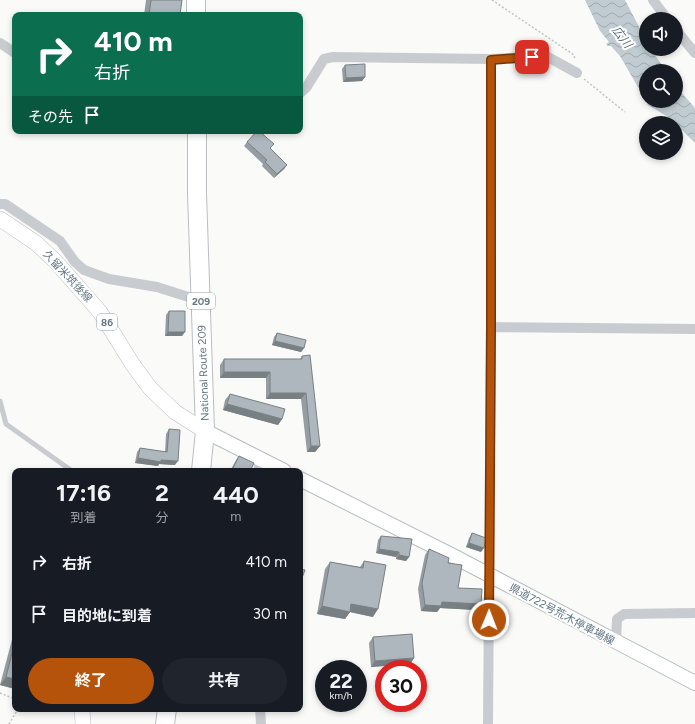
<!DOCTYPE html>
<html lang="ja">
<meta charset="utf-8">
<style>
body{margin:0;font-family:Figtree,"Noto Sans JP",sans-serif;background:#20242c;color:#f1f3f6;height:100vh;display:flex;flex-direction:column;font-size:15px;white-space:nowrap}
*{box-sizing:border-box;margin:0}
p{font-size:13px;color:#9ea1a6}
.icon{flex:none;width:22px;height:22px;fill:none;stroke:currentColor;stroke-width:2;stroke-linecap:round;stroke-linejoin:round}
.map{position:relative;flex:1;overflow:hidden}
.panel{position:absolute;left:12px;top:468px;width:291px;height:244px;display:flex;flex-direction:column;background:#171b24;border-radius:8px;box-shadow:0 2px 6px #0003}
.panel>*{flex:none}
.hud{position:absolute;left:12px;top:12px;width:291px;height:122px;border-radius:8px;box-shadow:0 2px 6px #0003;background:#0b6e4f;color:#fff;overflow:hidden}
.tools{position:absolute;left:639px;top:12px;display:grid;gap:8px}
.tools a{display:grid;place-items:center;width:44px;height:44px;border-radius:50%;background:#171b24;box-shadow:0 2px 6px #0003;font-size:20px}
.speed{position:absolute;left:315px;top:660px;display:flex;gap:8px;font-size:20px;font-weight:700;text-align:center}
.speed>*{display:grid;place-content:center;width:52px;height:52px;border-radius:50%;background:#171b24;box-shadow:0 2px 6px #0003;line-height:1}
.speed small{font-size:10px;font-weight:400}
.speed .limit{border:6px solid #d22;background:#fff;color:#111}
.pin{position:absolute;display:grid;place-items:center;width:34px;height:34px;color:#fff;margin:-17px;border-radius:8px;box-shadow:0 2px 6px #0006}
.me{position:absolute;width:44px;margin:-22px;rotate:1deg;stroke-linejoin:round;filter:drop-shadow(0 0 3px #0008)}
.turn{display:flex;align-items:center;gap:14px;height:84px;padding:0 16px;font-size:18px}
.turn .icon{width:52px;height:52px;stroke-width:2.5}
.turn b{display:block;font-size:28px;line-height:34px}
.then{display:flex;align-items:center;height:38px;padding:0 16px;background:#0003;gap:8px;font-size:15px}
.eta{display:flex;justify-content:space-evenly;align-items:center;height:68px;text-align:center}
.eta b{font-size:24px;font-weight:700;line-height:28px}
.button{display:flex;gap:8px;margin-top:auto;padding:8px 16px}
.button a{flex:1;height:46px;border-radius:24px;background:#b45309;color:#fff;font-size:16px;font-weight:700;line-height:46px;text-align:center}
.button a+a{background:#20242c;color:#f1f3f6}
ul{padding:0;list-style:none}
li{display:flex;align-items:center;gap:12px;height:52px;padding:0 16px}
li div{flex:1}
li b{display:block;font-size:15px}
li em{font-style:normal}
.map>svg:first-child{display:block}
.water{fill:url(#water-waves)}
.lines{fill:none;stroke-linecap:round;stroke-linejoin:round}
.secondary-casing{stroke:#b7bec3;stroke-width:16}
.primary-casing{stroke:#b8bec2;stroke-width:16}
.highway-casing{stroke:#babec1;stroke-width:20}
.path{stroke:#c1c4c6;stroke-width:1.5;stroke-dasharray:2 2;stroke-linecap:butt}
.lane{stroke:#c8ccd0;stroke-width:5}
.street{stroke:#c8ccd0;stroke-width:10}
.secondary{stroke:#fff;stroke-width:14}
.primary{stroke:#fff;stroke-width:15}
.highway{stroke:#fff;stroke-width:18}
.wall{fill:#959da3}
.shaded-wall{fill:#798084}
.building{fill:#adb7bd;stroke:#798084}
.route-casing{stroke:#753606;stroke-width:10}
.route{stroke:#b45309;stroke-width:7}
.labels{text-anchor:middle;stroke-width:4;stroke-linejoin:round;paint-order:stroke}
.shield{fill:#fff;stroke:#91a0aa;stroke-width:1}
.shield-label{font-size:10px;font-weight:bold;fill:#627785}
.street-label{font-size:11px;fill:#627785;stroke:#fff}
.water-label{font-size:12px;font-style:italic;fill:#5e767e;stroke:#fff}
</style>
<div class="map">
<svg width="695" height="724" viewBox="0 0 695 724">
<defs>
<pattern id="water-waves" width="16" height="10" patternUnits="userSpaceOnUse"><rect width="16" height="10" fill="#c0ccd1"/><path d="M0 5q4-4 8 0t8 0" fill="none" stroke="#9faaaf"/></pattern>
</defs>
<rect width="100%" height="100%" fill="#fafaf8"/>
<!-- water -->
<path class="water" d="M 585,0 L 625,0 L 646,40 L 646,49 L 651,49 L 666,71 L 646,71 L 646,101 L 620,56 L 611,46 L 608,46 L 606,44 L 609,42 L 600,31 Z
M 676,86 L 695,108 L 695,143 L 670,118 L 648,105 L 646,101 L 676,101 Z"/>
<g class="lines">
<!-- secondary casing -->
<g class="secondary-casing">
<path id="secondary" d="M 205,431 L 284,471
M 300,479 L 455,557 L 695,683"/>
</g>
<!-- primary casing -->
<g class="primary-casing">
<path id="primary" d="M 0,219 L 36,243 L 56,262 L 100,312 L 133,365 L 150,388 L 175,412 L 205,431
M 82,709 L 83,724"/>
</g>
<!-- highway casing -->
<g class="highway-casing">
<path id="highway" d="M 196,0 L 196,15
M 197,131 L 197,193 L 205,431 L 201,471
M 165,724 L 167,709"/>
</g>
<!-- path -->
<path class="path" d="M 492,0 L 574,55 L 575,60
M 584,79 L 625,112
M 0,693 L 15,699
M 9,724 L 18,709"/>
<!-- lane -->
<path class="lane" d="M 0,401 L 6,424 L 72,471
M 256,471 L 258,458"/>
<!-- street -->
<path class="street" d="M 653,0 L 667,19
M 676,30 L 695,53
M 0,43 L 15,53
M 300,93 L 306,88 L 324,59 L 333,57 L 491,59 L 546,56 L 577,73
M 0,204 L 5,204 L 60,241 L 75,262 L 84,270 L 109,279 L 157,287 L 201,301
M 491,327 L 695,329
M 616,642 L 617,619 L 624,614 L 695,613
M 260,709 L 261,724
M 488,724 L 491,327 L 491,59"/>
<!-- secondary -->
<use href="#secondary" class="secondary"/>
<!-- primary -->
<use href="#primary" class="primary"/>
<!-- highway -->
<use href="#highway" class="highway"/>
</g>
<!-- wall -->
<path class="wall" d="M 146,0 L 182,0 L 180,15 L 144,15 Z
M 345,65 L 365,77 L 362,81 L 343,82 L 342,69 Z
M 247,142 L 271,149 L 287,165 L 284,169 L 274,178 L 262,166 L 263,164 L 244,146 Z
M 169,311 L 182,336 L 165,336 L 166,315 Z
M 277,333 L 304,348 L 301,352 L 272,345 L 274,337 Z
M 302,356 L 320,446 L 315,452 L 307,452 L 301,399 L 266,399 L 266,378 L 220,378 L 220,365 L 224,359 L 300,359 Z
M 230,394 L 282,419 L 278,425 L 223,410 L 225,400 Z
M 169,429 L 175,465 L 159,464 L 158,466 L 135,463 L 137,452 L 140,448 L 165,452 L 166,434 Z
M 239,456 L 250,471 L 230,471 L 236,460 Z
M 472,533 L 481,552 L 466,547 L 469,538 Z
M 381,536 L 409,557 L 406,561 L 396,559 L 396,557 L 376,553 L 378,540 Z
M 429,549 L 458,588 L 481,604 L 476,610 L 440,608 L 437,612 L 421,611 L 418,589 L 425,555 Z
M 364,561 L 373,617 L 350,612 L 345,619 L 317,614 L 325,569 L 330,562 L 360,567 Z
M 15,630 L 15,689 L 0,685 L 14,632 Z
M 373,637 L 414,658 L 410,664 L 371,667 L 369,643 Z"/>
<!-- shaded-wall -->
<path class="shaded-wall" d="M 365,77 L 362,81 L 343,82 L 346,78 Z
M 287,165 L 284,169 L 274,178 L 277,174 Z
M 168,332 L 185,332 L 182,336 L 165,336 Z
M 275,341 L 304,348 L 301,352 L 272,345 Z
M 224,372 L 270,372 L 266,378 L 220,378 Z
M 270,393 L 306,393 L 301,399 L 266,399 Z
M 227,404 L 282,419 L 278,425 L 223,410 Z
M 311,446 L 320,446 L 315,452 L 307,452 Z
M 138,458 L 161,460 L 178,461 L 175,465 L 159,464 L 158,466 L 135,463 Z
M 469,543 L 484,548 L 481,552 L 466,547 Z
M 379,549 L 399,552 L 396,557 L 376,553 Z
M 399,555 L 409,557 L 406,561 L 396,559 Z
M 442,602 L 481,604 L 476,610 L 440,608 L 437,612 L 421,611 L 425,605 Z
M 351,604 L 378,609 L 373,617 L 350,612 L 345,619 L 317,614 L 322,606 Z
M 414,658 L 410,664 L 371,667 L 375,661 Z
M 6,677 L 15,679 L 15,689 L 0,685 Z"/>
<!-- building -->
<path class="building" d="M 151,0 L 182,0 L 180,15 L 149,15 Z
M 365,64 L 365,77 L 346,78 L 345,65 Z
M 257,131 L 259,131 L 274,144 L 270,148 L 287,165 L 277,174 L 265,162 L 267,160 L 247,142 Z
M 169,311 L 185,311 L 185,332 L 168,332 Z
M 277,333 L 306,340 L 304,348 L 275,341 Z
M 310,355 L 320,446 L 311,446 L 306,393 L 270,393 L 270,372 L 224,372 L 224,359 L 302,359 L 302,356 Z
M 230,394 L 285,409 L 282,419 L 227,404 Z
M 169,429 L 180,430 L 178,461 L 161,460 L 161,462 L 138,458 L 140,448 L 167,452 Z
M 239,456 L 254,463 L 250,471 L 239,471 L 233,468 Z
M 472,533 L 486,538 L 484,548 L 469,543 Z
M 381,536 L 412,539 L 409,557 L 399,555 L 399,552 L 379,549 Z
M 429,549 L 449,558 L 448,563 L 462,565 L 458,588 L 482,589 L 481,604 L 442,602 L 441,606 L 425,605 L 422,583 Z
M 364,561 L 386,565 L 378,609 L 351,604 L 350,612 L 322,606 L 330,562 L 363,568 Z
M 300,569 L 305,570 L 300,583 Z
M 412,634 L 414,658 L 375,661 L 373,637 Z
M 15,641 L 15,679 L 6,677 Z"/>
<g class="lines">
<!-- route casing -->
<g class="route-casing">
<path id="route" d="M 489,620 L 491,327 L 491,60 L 532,57"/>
</g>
<!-- route -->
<use href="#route" class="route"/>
</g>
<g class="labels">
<!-- shield labels -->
<g class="shield">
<rect x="187" y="293" width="28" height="16" rx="3"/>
<rect x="97" y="314" width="20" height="16" rx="3"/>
</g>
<g class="shield-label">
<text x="201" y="305">209</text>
<text x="107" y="326">86</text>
</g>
<!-- street labels -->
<g class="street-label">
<text transform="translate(68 276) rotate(47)" y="4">久留米筑後線</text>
<text transform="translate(203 373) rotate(-92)" y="4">National Route 209</text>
<text transform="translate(562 614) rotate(28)" y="4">県道722号荒木停車場線</text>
</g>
<!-- water labels -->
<g class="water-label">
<text transform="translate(622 37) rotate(52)" y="4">広川</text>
</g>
</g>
</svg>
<div class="tools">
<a><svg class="icon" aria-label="sound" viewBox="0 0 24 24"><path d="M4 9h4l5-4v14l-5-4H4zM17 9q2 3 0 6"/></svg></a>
<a><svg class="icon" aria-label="search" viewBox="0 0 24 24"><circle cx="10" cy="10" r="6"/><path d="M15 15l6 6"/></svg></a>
<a><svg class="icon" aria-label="layers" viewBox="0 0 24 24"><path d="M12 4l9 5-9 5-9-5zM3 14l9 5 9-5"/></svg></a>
</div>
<div class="speed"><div>22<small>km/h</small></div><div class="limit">30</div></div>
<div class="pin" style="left:532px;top:57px;background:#d93025"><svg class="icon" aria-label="arrive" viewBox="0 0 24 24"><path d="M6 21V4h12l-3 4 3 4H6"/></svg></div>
<svg class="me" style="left:489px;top:620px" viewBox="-20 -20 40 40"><circle r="17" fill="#b45309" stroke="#fff" stroke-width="3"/><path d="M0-11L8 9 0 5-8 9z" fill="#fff"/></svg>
<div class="hud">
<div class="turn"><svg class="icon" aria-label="right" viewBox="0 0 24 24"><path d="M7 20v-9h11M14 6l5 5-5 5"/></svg><div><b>410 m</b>右折</div></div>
<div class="then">その先<svg class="icon" aria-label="arrive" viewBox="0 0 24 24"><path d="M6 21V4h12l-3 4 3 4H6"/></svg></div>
</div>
<section class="panel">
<div class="eta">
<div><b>17:16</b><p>到着</p></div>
<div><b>2</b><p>分</p></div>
<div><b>440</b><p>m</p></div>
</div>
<ul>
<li><svg class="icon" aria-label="right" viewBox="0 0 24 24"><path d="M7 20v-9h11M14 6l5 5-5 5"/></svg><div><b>右折</b></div><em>410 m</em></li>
<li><svg class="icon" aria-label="arrive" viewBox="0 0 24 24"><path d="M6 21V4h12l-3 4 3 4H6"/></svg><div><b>目的地に到着</b></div><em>30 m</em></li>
</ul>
<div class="button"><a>終了</a><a>共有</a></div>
</section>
</div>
